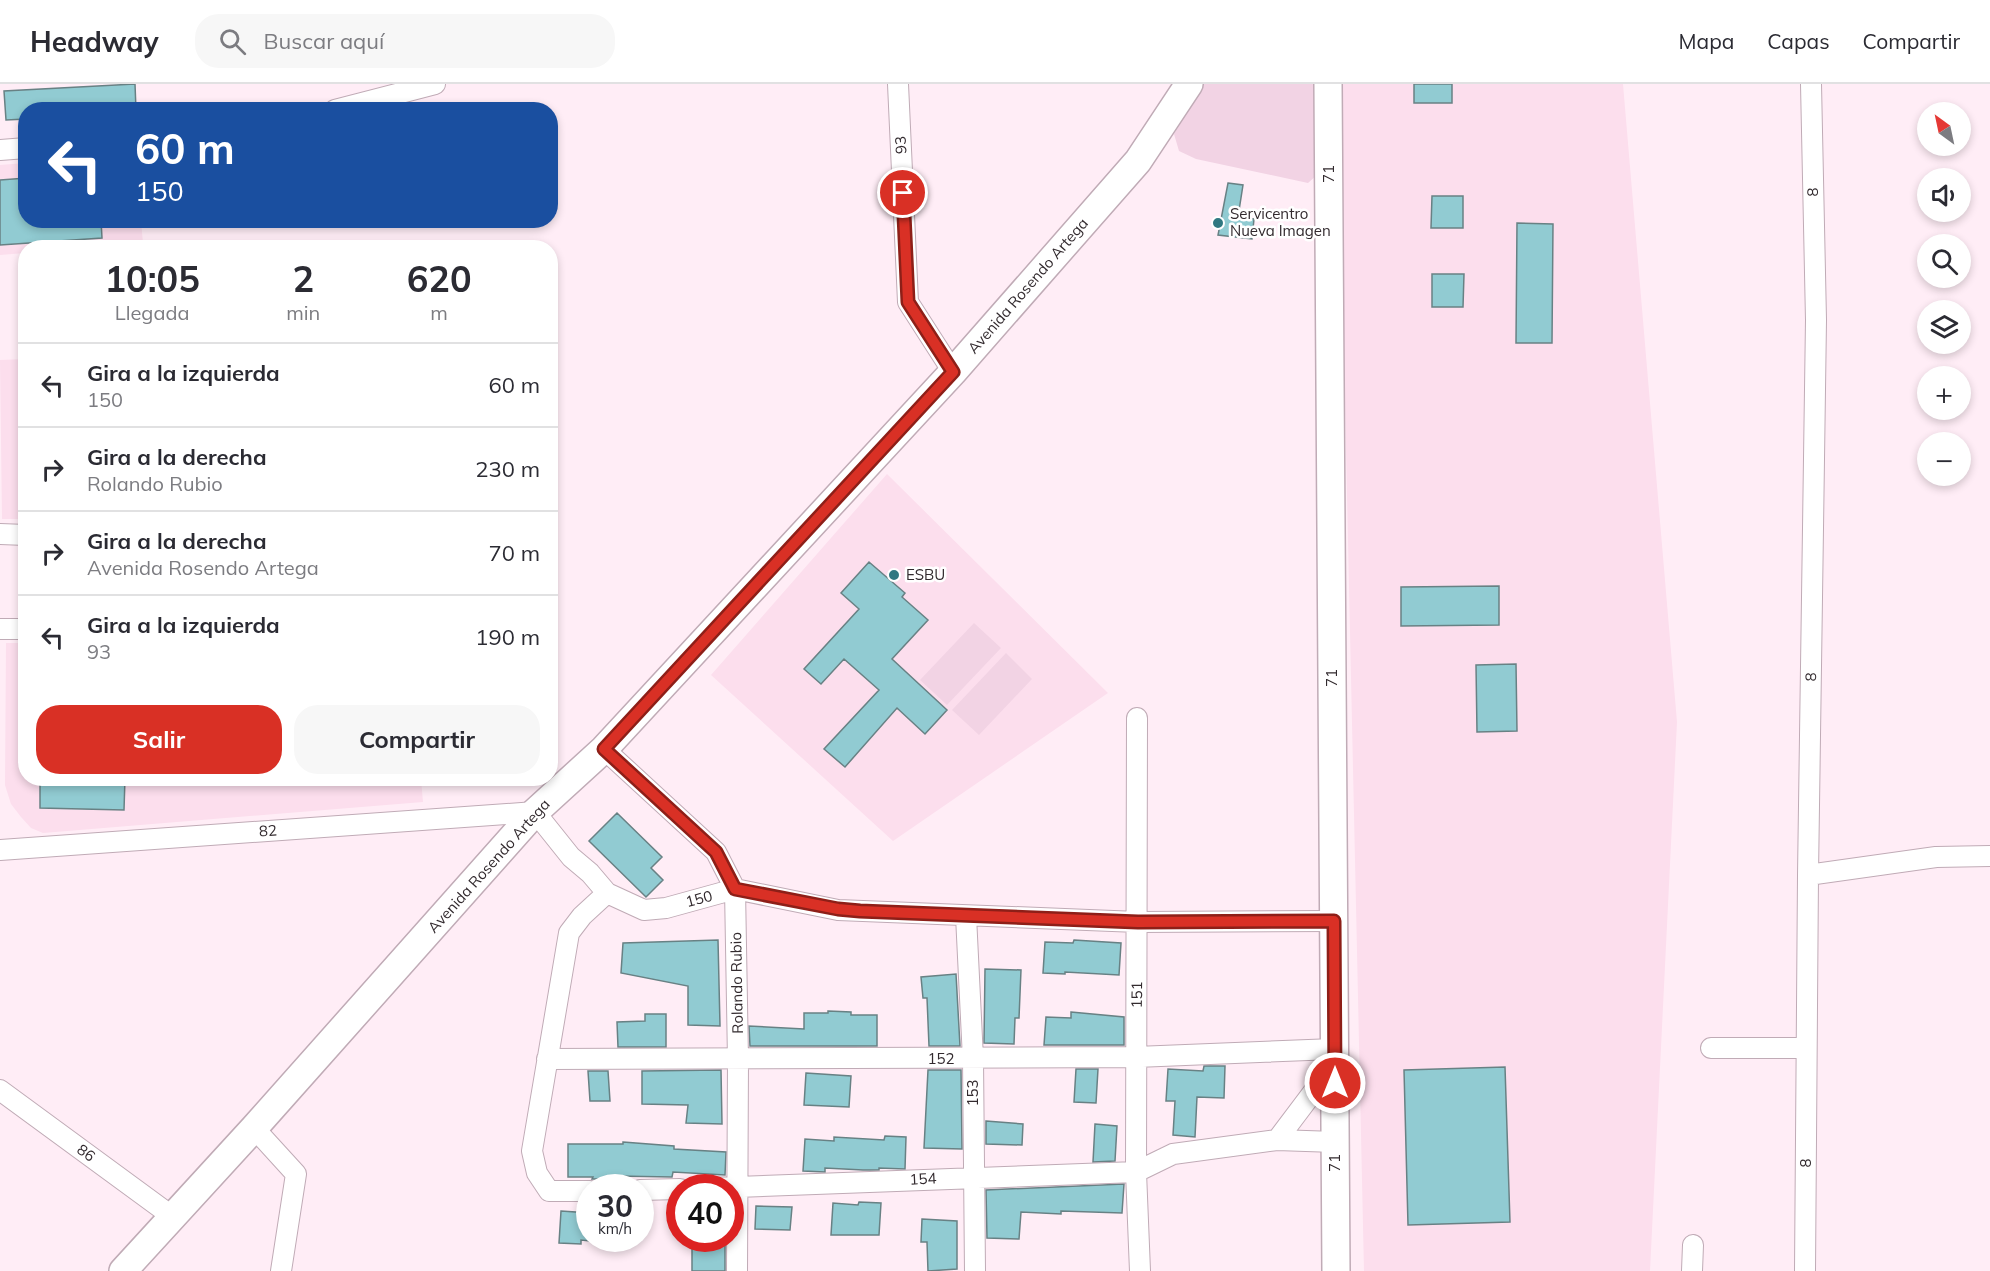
<!DOCTYPE html>
<html lang="es">
<meta charset="utf-8">
<style>
body{margin:0;font-family:Mulish,sans-serif;background:#f7f7f7;color:#2b2b33;height:100vh;display:flex;flex-direction:column;font-size:22px;white-space:nowrap}
*{box-sizing:border-box;margin:0}
p{font-size:20px;color:#7c7c81}
.icon{flex:none;width:33px;height:33px;fill:none;stroke:currentColor;stroke-width:2;stroke-linecap:round;stroke-linejoin:round}
.map{position:relative;flex:1;overflow:hidden}
.panel{position:absolute;left:18px;top:156px;width:540px;height:546px;display:flex;flex-direction:column;background:#fff;border-radius:24px;box-shadow:0 3px 9px #0003}
.panel>*{flex:none}
.top-card{position:absolute;left:18px;top:18px;width:540px;height:126px;border-radius:24px;box-shadow:0 3px 9px #0003;background:#1a4fa0;color:#fff;overflow:hidden}
.needle{width:39px;rotate:327deg}
.buttons{position:absolute;left:1917px;top:18px;display:grid;gap:12px}
.buttons a{display:grid;place-items:center;width:54px;height:54px;border-radius:50%;background:#fff;box-shadow:0 3px 9px #0003;font-size:30px}
.speed{position:absolute;left:576px;top:1090px;display:flex;gap:12px;font-size:30px;font-weight:700;text-align:center}
.speed>*{display:grid;place-content:center;width:78px;height:78px;border-radius:50%;background:#fff;box-shadow:0 3px 9px #0003;line-height:1}
.speed small{font-size:15px;font-weight:400}
.speed .limit{border:9px solid #d22;background:#fff;color:#111}
.pin{position:absolute;display:grid;place-items:center;width:51px;height:51px;color:#fff;margin:-26px;border:3px solid #fff;border-radius:50%;box-shadow:0 2px 6px #0007}
.me{position:absolute;width:66px;margin:-33px;rotate:0deg;stroke-linejoin:round;filter:drop-shadow(0 0 4px #0008)}
.turn{display:flex;align-items:center;gap:21px;height:126px;padding:0 18px;font-size:27px}
.turn .icon{width:78px;height:78px;stroke-width:2.5}
.turn b{display:block;font-size:42px;line-height:51px}
.eta{display:flex;justify-content:space-evenly;align-items:center;height:102px;text-align:center}
.eta b{font-size:36px;font-weight:700;line-height:42px}
.primary-button{display:flex;gap:12px;margin-top:auto;padding:12px 18px}
.primary-button a{flex:1;height:69px;border-radius:24px;background:#d93025;color:#fff;font-size:24px;font-weight:700;line-height:69px;text-align:center}
.primary-button a+a{background:#f7f7f7;color:#2b2b33}
ul{padding:0;list-style:none}
li{display:flex;align-items:center;gap:18px;height:84px;padding:0 18px;border-top:2px solid #e1e1e2}
li div{flex:1}
li b{display:block;font-size:22px}
li em{font-style:normal}
header{display:flex;align-items:center;gap:36px;box-sizing:border-box;height:84px;padding:0 30px;background:#fff;border-bottom:2px solid #e1e1e2}
header strong{font-size:28px}
nav{display:flex;gap:33px;margin-inline-start:auto;font-size:21px}
.search{width:420px;height:54px;background:#f7f7f7;display:flex;align-items:center;gap:15px;box-sizing:border-box;padding:0 21px;border-radius:24px;color:#7c7c81;font-size:22px}
.map>svg:first-child{display:block}
.built{fill:#fcdeed}
.green{fill:#f2d3e4}
.building{fill:#91cbd2;stroke:#688184;stroke-width:1.5}
.lines{fill:none;stroke-linecap:round;stroke-linejoin:round}
.street-casing{stroke:#c0abb6;stroke-width:22}
.secondary-casing{stroke:#c0abb6;stroke-width:30}
.street{stroke:#fff;stroke-width:20}
.secondary{stroke:#fff;stroke-width:27}
.route-casing{stroke:#8d1f18;stroke-width:15}
.route{stroke:#d93025;stroke-width:10}
.poi-dot{fill:#307881;stroke:#fff;stroke-width:2}
.labels{text-anchor:middle;stroke-width:5;stroke-linejoin:round;paint-order:stroke}
.street-label{font-size:15px;fill:#322a2e;stroke:#fff}
.poi-label{font-size:15px;fill:#322a2e;stroke:#fff;text-anchor:start}
</style>
<header>
<strong>Headway</strong>
<div class="search"><svg class="icon" aria-label="search" viewBox="0 0 24 24"><circle cx="10" cy="10" r="6"/><path d="M15 15l6 6"/></svg>Buscar aquí</div>
<nav><a>Mapa</a><a>Capas</a><a>Compartir</a></nav>
</header>
<div class="map">
<svg width="1990" height="1187" viewBox="0 0 1990 1187">
<rect width="100%" height="100%" fill="#ffedf6"/>
<!-- built -->
<path class="built" d="M 1338,0 L 1623,0 L 1677,638 L 1650,1187 L 1364,1187 Z
M 25,79 L 26,136 L 141,137 L 143,159 L 91,164 L 26,164 L 25,169 L 0,171 L 0,81 Z
M 25,275 L 25,435 L 2,435 L 0,276 Z
M 887,390 L 1108,609 L 893,757 L 711,591 Z
M 6,559 L 25,559 L 26,694 L 421,695 L 423,718 L 43,749 L 31,744 L 21,733 L 11,720 L 5,701 Z"/>
<!-- green -->
<path class="green" d="M 1204,0 L 1313,0 L 1317,91 L 1308,99 L 1196,75 L 1179,67 L 1174,50 Z
M 974,539 L 1001,564 L 947,621 L 920,596 Z
M 1006,569 L 1032,595 L 979,651 L 952,626 Z"/>
<!-- building -->
<path class="building" d="M 135,0 L 136,26 L 26,26 L 26,35 L 6,36 L 4,7 Z
M 1414,0 L 1452,0 L 1452,19 L 1414,19 Z
M 26,94 L 26,136 L 101,136 L 102,154 L 0,161 L 0,96 Z
M 1228,99 L 1243,101 L 1238,133 L 1254,135 L 1252,155 L 1218,151 Z
M 1432,112 L 1463,112 L 1463,144 L 1431,144 Z
M 1517,139 L 1553,140 L 1552,259 L 1516,259 Z
M 1432,190 L 1464,190 L 1463,223 L 1432,223 Z
M 869,478 L 905,509 L 902,513 L 928,536 L 892,575 L 947,626 L 925,650 L 897,624 L 845,683 L 824,665 L 879,606 L 844,575 L 821,600 L 804,585 L 859,525 L 841,509 Z
M 1499,502 L 1499,541 L 1401,542 L 1401,503 Z
M 1516,580 L 1517,647 L 1477,648 L 1476,581 Z
M 40,694 L 125,694 L 124,726 L 40,724 Z
M 617,729 L 662,773 L 651,784 L 663,796 L 646,813 L 589,757 Z
M 718,856 L 720,942 L 688,941 L 688,902 L 621,889 L 623,859 Z
M 1074,856 L 1121,859 L 1119,891 L 1065,888 L 1065,890 L 1043,889 L 1045,858 L 1073,859 Z
M 985,885 L 1021,886 L 1019,934 L 1015,934 L 1014,960 L 984,959 Z
M 956,890 L 960,962 L 929,962 L 927,914 L 923,914 L 921,893 Z
M 828,927 L 851,928 L 851,931 L 877,931 L 877,962 L 750,962 L 749,942 L 804,945 L 804,929 L 828,929 Z
M 1071,928 L 1124,933 L 1124,961 L 1044,961 L 1046,933 L 1071,934 Z
M 645,930 L 666,930 L 666,963 L 618,963 L 617,938 L 645,937 Z
M 1204,982 L 1225,982 L 1224,1014 L 1197,1013 L 1195,1053 L 1173,1051 L 1175,1017 L 1166,1017 L 1168,985 L 1203,987 Z
M 1505,983 L 1510,1138 L 1408,1141 L 1404,986 Z
M 1076,985 L 1098,985 L 1096,1019 L 1074,1018 Z
M 721,986 L 722,1040 L 686,1039 L 688,1021 L 642,1020 L 642,987 Z
M 928,986 L 961,986 L 962,1065 L 924,1064 Z
M 588,987 L 608,987 L 610,1017 L 590,1017 Z
M 806,989 L 851,992 L 849,1023 L 804,1021 Z
M 986,1037 L 1023,1040 L 1022,1061 L 986,1060 Z
M 1095,1040 L 1117,1042 L 1115,1077 L 1093,1078 Z
M 885,1052 L 906,1053 L 905,1085 L 879,1084 L 879,1086 L 863,1086 L 825,1084 L 825,1088 L 803,1087 L 805,1055 L 834,1057 L 834,1053 L 884,1056 Z
M 623,1058 L 674,1062 L 674,1065 L 726,1068 L 725,1091 L 673,1088 L 672,1093 L 616,1092 L 616,1095 L 592,1095 L 593,1093 L 568,1093 L 568,1060 L 623,1060 Z
M 1124,1100 L 1122,1129 L 1061,1127 L 1061,1130 L 1021,1128 L 1019,1155 L 987,1154 L 986,1106 Z
M 859,1118 L 881,1119 L 879,1151 L 831,1151 L 833,1119 L 858,1121 Z
M 756,1122 L 792,1123 L 790,1146 L 755,1145 Z
M 561,1127 L 590,1129 L 590,1157 L 581,1156 L 581,1160 L 559,1159 Z
M 922,1135 L 957,1137 L 957,1185 L 928,1187 L 927,1158 L 921,1158 Z
M 692,1155 L 725,1155 L 725,1187 L 692,1187 Z"/>
<g class="lines">
<!-- street casing -->
<g class="street-casing">
<path id="street" d="M 898,0 L 908,218 L 953,288
M 335,26 L 435,0
M 0,66 L 26,64
M 0,450 L 26,451
M 0,545 L 26,545
M 1137,634 L 1136,1088 L 1140,1187
M 604,665 L 716,768 L 735,805 L 738,976 L 737,1187
M 0,766 L 535,728 L 571,773 L 590,789 L 607,809 L 644,826 L 666,824 L 735,805 L 838,826 L 1138,838 L 1334,837
M 1808,791 L 1936,773 L 1990,772
M 966,832 L 973,975 L 975,1187
M 1711,964 L 1806,964
M 547,975 L 1136,973 L 1334,965
M 0,1006 L 173,1133
M 254,1044 L 296,1090 L 281,1187
M 1277,1056 L 1335,979
M 710,1104 L 1136,1088 L 1173,1070 L 1277,1056 L 1335,1058
M 640,1106 L 680,1105
M 590,1107 L 549,1107 L 537,1089 L 532,1067 L 569,849 L 582,832 L 607,809
M 1692,1187 L 1693,1161
M 1805,1187 L 1808,791 L 1816,236 L 1811,0"/>
</g>
<!-- secondary casing -->
<g class="secondary-casing">
<path id="secondary" d="M 1328,0 L 1336,1187
M 123,1187 L 254,1044 L 535,728 L 604,665 L 953,288 L 1138,77 L 1189,0"/>
</g>
<!-- street -->
<use href="#street" class="street"/>
<!-- secondary -->
<use href="#secondary" class="secondary"/>
</g>
<g class="lines">
<!-- route casing -->
<g class="route-casing">
<path id="route" d="M 903,109 L 908,218 L 953,288 L 604,665 L 716,768 L 735,805 L 838,825 L 860,827 L 1138,838 L 1334,837 L 1335,999"/>
</g>
<!-- route -->
<use href="#route" class="route"/>
</g>
<!-- markers -->
<g class="poi-dot">
<circle cx="1218" cy="139" r="6"/>
<circle cx="894" cy="491" r="6"/>
</g>
<g class="labels">
<!-- street labels -->
<g class="street-label">
<text transform="translate(901 61) rotate(-93)" y="5">93</text>
<text transform="translate(1329 90) rotate(-90)" y="5">71</text>
<text transform="translate(1813 108) rotate(-91)" y="5">8</text>
<text transform="translate(1028 202) rotate(-49)" y="5">Avenida Rosendo Artega</text>
<text transform="translate(1811 593) rotate(-89)" y="5">8</text>
<text transform="translate(1332 594) rotate(-90)" y="5">71</text>
<text transform="translate(268 747) rotate(-4)" y="5">82</text>
<text transform="translate(489 782) rotate(-48)" y="5">Avenida Rosendo Artega</text>
<text transform="translate(699 815) rotate(-15)" y="5">150</text>
<text transform="translate(737 899) rotate(-91)" y="5">Rolando Rubio</text>
<text transform="translate(1137 911) rotate(-89)" y="5">151</text>
<text x="941" y="980">152</text>
<text transform="translate(973 1009) rotate(-90)" y="5">153</text>
<text transform="translate(86 1069) rotate(36)" y="5">86</text>
<text transform="translate(1335 1079) rotate(-90)" y="5">71</text>
<text transform="translate(1806 1079) rotate(-90)" y="5">8</text>
<text transform="translate(923 1095) rotate(-3)" y="5">154</text>
</g>
<!-- poi labels -->
<g class="poi-label">
<text x="1230" y="135">Servicentro<tspan x="1230" dy="17">Nueva Imagen</tspan></text>
<text x="906" y="496">ESBU</text>
</g>
</g>
</svg>
<div class="buttons">
<a><svg class="needle" viewBox="-14 -14 28 28"><path d="M0-13l5 13h-10z" fill="#e53935"/><path d="M0 13l5-13h-10z" fill="#7c7c81"/></svg></a>
<a><svg class="icon" aria-label="sound" viewBox="0 0 24 24"><path d="M4 9h4l5-4v14l-5-4H4zM17 9q2 3 0 6"/></svg></a>
<a><svg class="icon" aria-label="search" viewBox="0 0 24 24"><circle cx="10" cy="10" r="6"/><path d="M15 15l6 6"/></svg></a>
<a><svg class="icon" aria-label="layers" viewBox="0 0 24 24"><path d="M12 4l9 5-9 5-9-5zM3 14l9 5 9-5"/></svg></a>
<a>+</a>
<a>−</a>
</div>
<div class="speed"><div>30<small>km/h</small></div><div class="limit">40</div></div>
<div class="pin" style="left:903px;top:109px;background:#d93025"><svg class="icon" aria-label="arrive" viewBox="0 0 24 24"><path d="M6 21V4h12l-3 4 3 4H6"/></svg></div>
<svg class="me" style="left:1335px;top:999px" viewBox="-20 -20 40 40"><circle r="17" fill="#d93025" stroke="#fff" stroke-width="3"/><path d="M0-11L8 9 0 5-8 9z" fill="#fff"/></svg>
<div class="top-card">
<div class="turn"><svg class="icon" aria-label="left" viewBox="0 0 24 24"><path d="M17 20v-9H6M10 6l-5 5 5 5"/></svg><div><b>60 m</b>150</div></div>
</div>
<section class="panel">
<div class="eta">
<div><b>10:05</b><p>Llegada</p></div>
<div><b>2</b><p>min</p></div>
<div><b>620</b><p>m</p></div>
</div>
<ul>
<li><svg class="icon" aria-label="left" viewBox="0 0 24 24"><path d="M17 20v-9H6M10 6l-5 5 5 5"/></svg><div><b>Gira a la izquierda</b><p>150</p></div><em>60 m</em></li>
<li><svg class="icon" aria-label="right" viewBox="0 0 24 24"><path d="M7 20v-9h11M14 6l5 5-5 5"/></svg><div><b>Gira a la derecha</b><p>Rolando Rubio</p></div><em>230 m</em></li>
<li><svg class="icon" aria-label="right" viewBox="0 0 24 24"><path d="M7 20v-9h11M14 6l5 5-5 5"/></svg><div><b>Gira a la derecha</b><p>Avenida Rosendo Artega</p></div><em>70 m</em></li>
<li><svg class="icon" aria-label="left" viewBox="0 0 24 24"><path d="M17 20v-9H6M10 6l-5 5 5 5"/></svg><div><b>Gira a la izquierda</b><p>93</p></div><em>190 m</em></li>
</ul>
<div class="primary-button"><a>Salir</a><a>Compartir</a></div>
</section>
</div>
